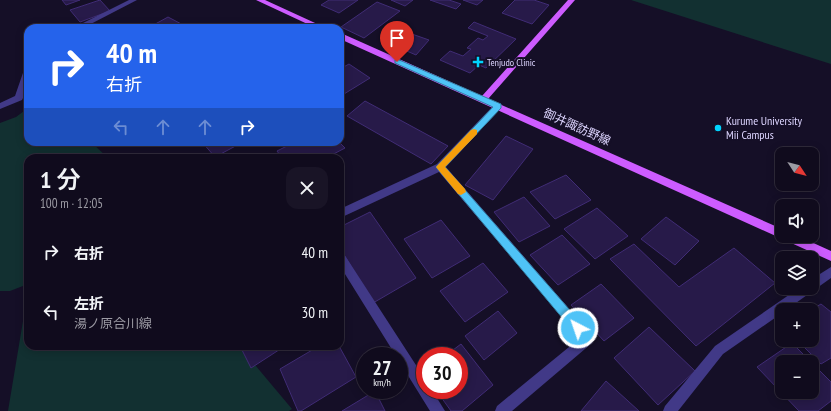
<!DOCTYPE html>
<html lang="ja">
<meta charset="utf-8">
<style>
body{margin:0;font-family:"PT Sans Narrow","Noto Sans JP",sans-serif;background:#191426;color:#f1f3f6;height:100vh;display:flex;flex-direction:column;font-size:15px;white-space:nowrap}
*{box-sizing:border-box;margin:0}
p{font-size:13px;color:#9c9ba4}
.icon{flex:none;width:22px;height:22px;fill:none;stroke:currentColor;stroke-width:2;stroke-linecap:round;stroke-linejoin:round}
.map{position:relative;flex:1;overflow:hidden}
.details{position:absolute;left:24px;top:154px;width:320px;height:196px;display:flex;flex-direction:column;background:#100b1d;border-radius:12px;box-shadow:0 2px 10px #0003,0 0 0 1px #302b3b}
.details>*{flex:none}
.guide{position:absolute;left:24px;top:24px;width:320px;height:122px;border-radius:12px;box-shadow:0 2px 10px #0003,0 0 0 1px #302b3b;background:#2563eb;color:#fff;overflow:hidden}
.needle{width:26px;rotate:126deg}
.fabs{position:absolute;left:775px;top:147px;display:grid;gap:8px}
.fabs a{display:grid;place-items:center;width:44px;height:44px;border-radius:8px;background:#100b1d;box-shadow:0 2px 10px #0003,0 0 0 1px #302b3b;font-size:20px}
.speed{position:absolute;left:356px;top:347px;display:flex;gap:8px;font-size:20px;font-weight:700;text-align:center}
.speed>*{display:grid;place-content:center;width:52px;height:52px;border-radius:50%;background:#100b1d;box-shadow:0 2px 10px #0003,0 0 0 1px #302b3b;line-height:1}
.speed small{font-size:10px;font-weight:400}
.speed .limit{border:6px solid #d22;background:#fff;color:#111}
.pin{position:absolute;display:grid;place-items:center;width:34px;height:34px;color:#fff;margin:-41px -17px;border-radius:50% 50% 50% 0;rotate:-45deg;box-shadow:0 0 4px #0007}
.pin .icon{rotate:45deg}
.me{position:absolute;width:44px;margin:-22px;rotate:319deg;stroke-linejoin:round;filter:drop-shadow(0 0 3px #0008)}
.turn{display:flex;align-items:center;gap:14px;height:84px;padding:0 16px;font-size:18px}
.turn .icon{width:52px;height:52px;stroke-width:2.5}
.turn b{display:block;font-size:28px;line-height:34px}
.lanes{display:flex;align-items:center;height:38px;padding:0 16px;background:#0003;justify-content:center;gap:20px;direction:ltr}
.lanes .off{opacity:.35}
.round{display:grid;place-items:center;flex:none;width:42px;height:42px;border-radius:12px;background:#191426}
.summary{display:flex;align-items:center;justify-content:space-between;height:68px;padding:0 16px}
h1{font-size:24px;font-weight:600;line-height:30px}
ul{padding:0;list-style:none}
li{display:flex;align-items:center;gap:12px;height:60px;padding:0 16px}
li div{flex:1}
li b{display:block;font-size:15px}
li em{font-style:normal}
.map>svg:first-child{display:block}
.green{fill:#123031}
.building{fill:#271a49;stroke:#402c75}
.lines{fill:none;stroke-linecap:round;stroke-linejoin:round}
.minor{fill:#413987;fill-rule:evenodd}
.major{fill:#cd5cff;fill-rule:evenodd}
.route{fill:#4fc3f7;stroke:#337fa1}
.slow{fill:#f59e0b}
.poi-dot{fill:#01d4ff;stroke:#150f27;stroke-width:1.5}
.labels{text-anchor:middle;stroke-width:4;stroke-linejoin:round;paint-order:stroke}
.far-poi-label{font-size:10px;fill:#ddd5ff;stroke:#150f27;text-anchor:start}
.poi-label{font-size:12px;fill:#ddd5ff;stroke:#150f27;text-anchor:start}
.street-label{font-size:12px;fill:#ddd5ff;stroke:#150f27}
</style>
<div class="map">
<svg width="831" height="411" viewBox="0 0 831 411">
<rect width="100%" height="100%" fill="#150f27"/>
<!-- green -->
<path class="green" d="M 631,0 L 831,0 L 831,64 Z
M 28,108 L 28,142 L 91,142 L 108,158 L 28,158 L 28,284 L 10,291 L 0,291 L 0,123 L 16,117 Z
M 28,291 L 28,346 L 239,346 L 292,409 L 289,411 L 8,411 Z"/>
<!-- building -->
<path class="building" d="M 62,0 L 80,0 L 66,5 Z
M 100,0 L 110,11 L 80,22 L 70,10 Z
M 329,0 L 358,0 L 339,13 L 321,5 Z
M 391,0 L 413,0 L 405,6 Z
M 430,0 L 449,0 L 461,4 L 456,9 Z
M 463,0 L 483,0 L 477,5 Z
M 515,0 L 534,0 L 549,5 L 532,24 L 502,13 Z
M 377,2 L 400,11 L 364,38 L 341,27 Z
M 168,17 L 189,28 L 148,28 Z
M 474,22 L 516,39 L 486,68 L 479,65 L 470,73 L 440,60 L 450,51 L 463,56 L 471,49 L 467,48 L 478,38 L 483,40 L 488,36 L 468,28 Z
M 409,33 L 429,40 L 416,55 L 393,45 Z
M 349,64 L 370,78 L 344,94 L 340,91 L 340,69 Z
M 365,101 L 448,146 L 431,164 L 347,116 Z
M 506,136 L 533,149 L 493,200 L 465,185 Z
M 202,142 L 243,142 L 215,157 Z
M 295,142 L 339,142 L 345,148 L 326,158 L 282,158 L 277,151 Z
M 566,175 L 591,200 L 555,219 L 530,192 Z
M 524,197 L 550,226 L 519,242 L 494,212 Z
M 597,208 L 628,236 L 595,259 L 564,229 Z
M 370,212 L 416,278 L 373,303 L 340,248 L 340,227 Z
M 666,217 L 699,241 L 675,265 L 641,239 Z
M 441,220 L 470,256 L 432,278 L 404,239 Z
M 562,235 L 590,264 L 558,285 L 530,255 Z
M 634,244 L 679,287 L 734,248 L 775,283 L 696,346 L 610,259 Z
M 483,263 L 508,292 L 465,322 L 440,291 Z
M 601,284 L 634,318 L 604,341 L 571,305 Z
M 821,304 L 831,312 L 831,358 L 821,364 L 797,340 L 812,340 L 811,310 Z
M 498,311 L 517,333 L 484,360 L 465,336 Z
M 649,327 L 695,371 L 658,405 L 614,358 Z
M 792,343 L 811,362 L 782,362 L 782,392 L 812,392 L 812,363 L 831,382 L 831,401 L 818,411 L 799,411 L 757,367 Z
M 461,344 L 493,385 L 462,411 L 451,411 L 436,390 L 459,390 L 459,356 L 445,356 Z
M 240,346 L 285,346 L 251,368 Z
M 319,346 L 339,346 L 356,377 L 301,411 L 298,411 L 280,369 Z
M 606,381 L 639,411 L 581,411 Z
M 375,391 L 385,411 L 342,411 Z"/>
<g class="lines">
<!-- minor -->
<path class="minor" d="M 129,0 L 137,0 L 83,28 L 73,28 Z
M 25,67 L 28,67 L 28,82 L 23,98 L 22,100 L 0,109 L 0,103 L 15,96 Z
M 498,103 L 501,104 L 502,106 L 501,108 L 446,167 L 592,335 L 594,339 L 592,343 L 512,411 L 495,411 L 497,406 L 580,338 L 439,172 L 340,218 L 340,209 L 437,164 L 495,104 Z
M 340,252 L 344,254 L 425,379 L 425,390 L 432,390 L 445,411 L 430,411 L 399,361 L 399,356 L 396,356 L 340,266 Z
M 831,267 L 831,278 L 786,310 L 782,310 L 782,313 L 723,354 L 678,411 L 663,411 L 665,406 L 715,346 L 799,288 L 812,288 L 812,279 Z"/>
<!-- major -->
<path class="major" d="M 256,0 L 265,0 L 326,28 L 316,28 Z
M 568,0 L 575,0 L 488,99 L 782,229 L 782,236 L 798,236 L 831,251 L 831,261 L 340,39 L 340,34 L 343,34 L 482,96 Z"/>
</g>
<!-- route -->
<path class="route" d="M 397,59 L 501,104 L 501,108 L 445,167 L 582,324 L 583,328 L 582,332 L 578,333 L 574,332 L 436,167 L 493,107 L 395,63 L 395,60 Z"/>
<!-- slow -->
<path class="slow" d="M 474,129 L 477,130 L 477,134 L 445,167 L 465,189 L 466,192 L 461,195 L 458,194 L 436,167 L 471,130 Z"/>
<!-- markers -->
<g class="poi-dot">
<path d="M476 56h4v4h4v4h-4v4h-4v-4h-4v-4h4z"/>
<circle cx="718" cy="128" r="4"/>
</g>
<g class="labels">
<!-- far-poi labels -->
<g class="far-poi-label">
<text x="487" y="66">Tenjudo Clinic</text>
</g>
<!-- poi labels -->
<g class="poi-label">
<text x="726" y="125">Kurume University<tspan x="726" dy="14">Mii Campus</tspan></text>
</g>
<!-- street labels -->
<g class="street-label">
<text transform="translate(577 127) rotate(24)" y="4">御井諏訪野線</text>
</g>
</g>
</svg>
<div class="fabs">
<a><svg class="needle" viewBox="-14 -14 28 28"><path d="M0-13l5 13h-10z" fill="#e53935"/><path d="M0 13l5-13h-10z" fill="#9c9ba4"/></svg></a>
<a><svg class="icon" aria-label="sound" viewBox="0 0 24 24"><path d="M4 9h4l5-4v14l-5-4H4zM17 9q2 3 0 6"/></svg></a>
<a><svg class="icon" aria-label="layers" viewBox="0 0 24 24"><path d="M12 4l9 5-9 5-9-5zM3 14l9 5 9-5"/></svg></a>
<a>+</a>
<a>−</a>
</div>
<div class="speed"><div>27<small>km/h</small></div><div class="limit">30</div></div>
<div class="pin" style="left:397px;top:62px;background:#d93025"><svg class="icon" aria-label="arrive" viewBox="0 0 24 24"><path d="M6 21V4h12l-3 4 3 4H6"/></svg></div>
<svg class="me" style="left:578px;top:328px" viewBox="-20 -20 40 40"><circle r="17" fill="#4fc3f7" stroke="#fff" stroke-width="3"/><path d="M0-11L8 9 0 5-8 9z" fill="#fff"/></svg>
<div class="guide">
<div class="turn"><svg class="icon" aria-label="right" viewBox="0 0 24 24"><path d="M7 20v-9h11M14 6l5 5-5 5"/></svg><div><b>40 m</b>右折</div></div>
<div class="lanes"><svg class="icon off" aria-label="left" viewBox="0 0 24 24"><path d="M17 20v-9H6M10 6l-5 5 5 5"/></svg><svg class="icon off" aria-label="ahead" viewBox="0 0 24 24"><path d="M12 20V5M6 11l6-6 6 6"/></svg><svg class="icon off" aria-label="ahead" viewBox="0 0 24 24"><path d="M12 20V5M6 11l6-6 6 6"/></svg><svg class="icon" aria-label="right" viewBox="0 0 24 24"><path d="M7 20v-9h11M14 6l5 5-5 5"/></svg></div>
</div>
<section class="details">
<div class="summary"><div><h1>1 分</h1><p>100 m · 12:05</p></div><a class="round"><svg class="icon" aria-label="close" viewBox="0 0 24 24"><path d="M6 6l12 12M18 6L6 18"/></svg></a></div>
<ul>
<li><svg class="icon" aria-label="right" viewBox="0 0 24 24"><path d="M7 20v-9h11M14 6l5 5-5 5"/></svg><div><b>右折</b></div><em>40 m</em></li>
<li><svg class="icon" aria-label="left" viewBox="0 0 24 24"><path d="M17 20v-9H6M10 6l-5 5 5 5"/></svg><div><b>左折</b><p>湯ノ原合川線</p></div><em>30 m</em></li>
</ul>
</section>
</div>
